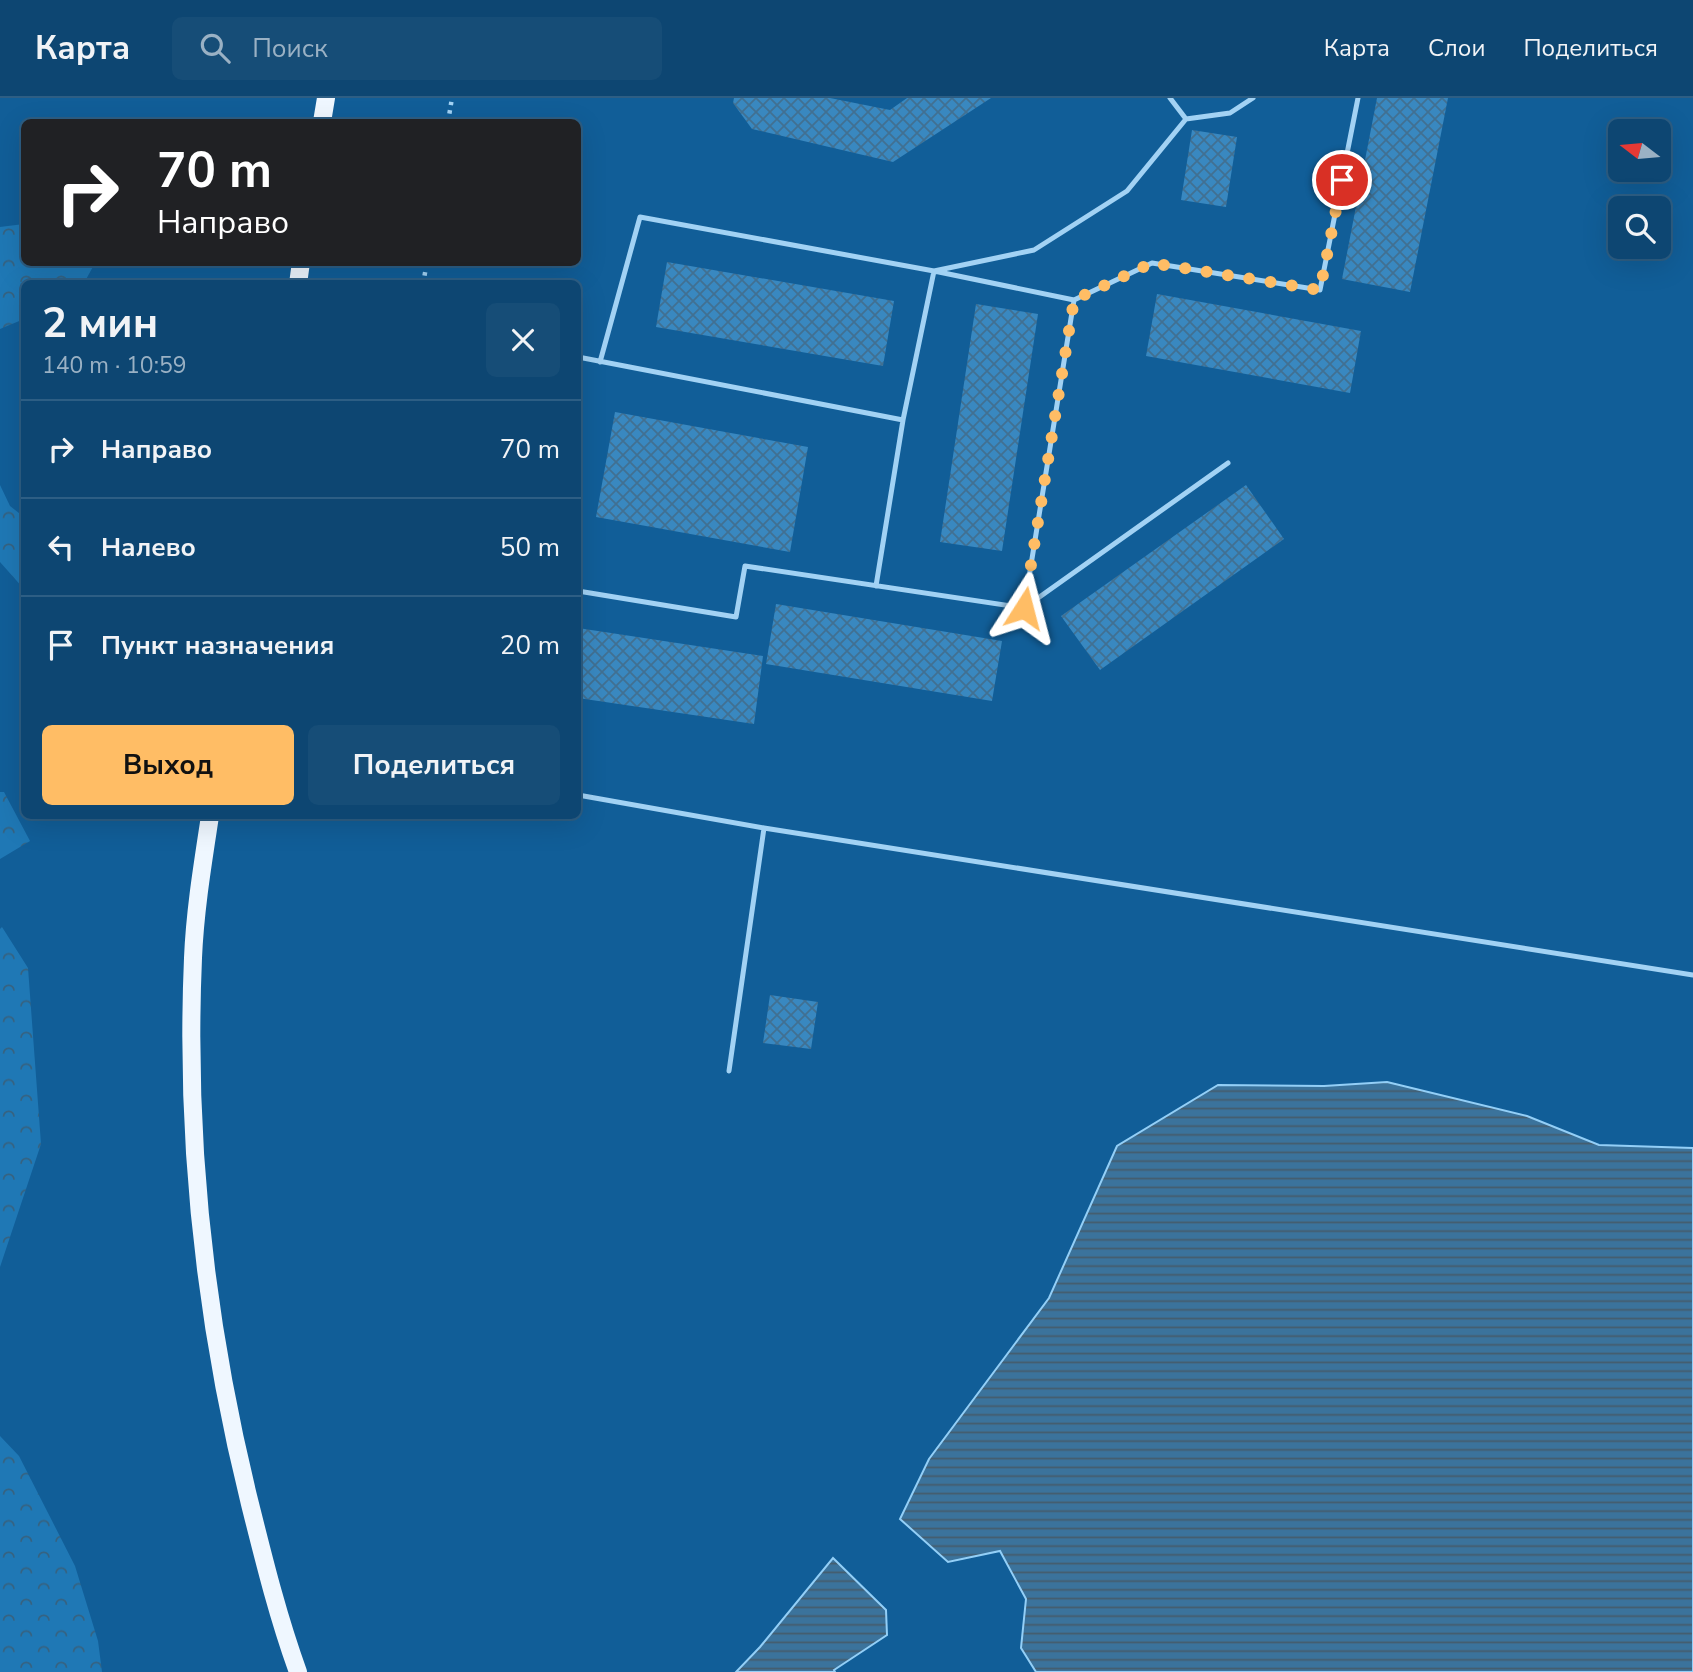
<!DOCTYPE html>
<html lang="ru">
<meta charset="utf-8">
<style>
body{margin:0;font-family:"Nunito Sans",sans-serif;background:#164d77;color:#f1f3f6;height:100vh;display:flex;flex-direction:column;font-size:26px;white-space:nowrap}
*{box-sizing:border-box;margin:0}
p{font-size:23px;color:#9ab1c4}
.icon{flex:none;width:38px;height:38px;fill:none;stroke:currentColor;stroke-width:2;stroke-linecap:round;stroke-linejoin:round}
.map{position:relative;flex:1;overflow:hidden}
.side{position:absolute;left:21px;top:182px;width:560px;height:539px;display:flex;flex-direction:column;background:#0d4672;border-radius:10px;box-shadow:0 7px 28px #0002,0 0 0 2px #2d5e84}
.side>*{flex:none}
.banner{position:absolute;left:21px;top:21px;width:560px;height:147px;border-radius:10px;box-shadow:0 7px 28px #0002,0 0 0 2px #2d5e84;background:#202124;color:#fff;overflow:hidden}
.needle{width:46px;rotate:286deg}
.fabs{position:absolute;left:1608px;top:21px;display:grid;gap:14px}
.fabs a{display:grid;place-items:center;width:63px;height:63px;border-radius:10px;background:#0d4672;box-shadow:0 7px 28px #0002,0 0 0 2px #2d5e84;font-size:35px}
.pin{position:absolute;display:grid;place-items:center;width:60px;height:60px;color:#fff;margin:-30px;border:4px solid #fff;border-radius:50%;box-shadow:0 2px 7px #0007}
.me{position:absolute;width:77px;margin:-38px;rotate:9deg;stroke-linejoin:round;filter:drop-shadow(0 0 5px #0008)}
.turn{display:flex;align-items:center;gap:24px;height:147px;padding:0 21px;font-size:32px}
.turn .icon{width:91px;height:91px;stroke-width:2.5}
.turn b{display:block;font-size:49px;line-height:60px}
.round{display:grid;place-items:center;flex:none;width:74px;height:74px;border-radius:10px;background:#164d77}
.overview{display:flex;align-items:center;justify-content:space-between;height:119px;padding:0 21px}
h1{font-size:42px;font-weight:700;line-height:52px}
.primary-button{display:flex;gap:14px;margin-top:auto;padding:14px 21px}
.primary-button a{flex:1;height:80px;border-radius:10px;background:#ffbd65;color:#111;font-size:28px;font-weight:700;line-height:80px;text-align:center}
.primary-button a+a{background:#164d77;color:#f1f3f6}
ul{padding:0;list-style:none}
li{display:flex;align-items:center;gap:21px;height:98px;padding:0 21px;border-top:2px solid #2d5e84}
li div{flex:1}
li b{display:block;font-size:26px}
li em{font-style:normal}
header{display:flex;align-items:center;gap:42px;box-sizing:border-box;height:98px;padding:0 35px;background:#0d4672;border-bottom:2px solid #2d5e84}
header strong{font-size:33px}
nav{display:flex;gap:38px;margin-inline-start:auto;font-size:24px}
.search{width:490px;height:63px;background:#164d77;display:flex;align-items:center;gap:18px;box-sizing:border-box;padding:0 24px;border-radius:10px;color:#9ab1c4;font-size:26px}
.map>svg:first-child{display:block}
.forest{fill:url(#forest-crowns)}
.water{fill:url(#water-rules);stroke:#93cff7;stroke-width:2}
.building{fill:url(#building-cross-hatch)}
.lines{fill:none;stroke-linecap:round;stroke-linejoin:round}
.path{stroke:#a2d2f4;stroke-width:4.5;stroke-dasharray:3.5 5;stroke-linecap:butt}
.lane{stroke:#a2d2f4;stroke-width:5}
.primary{stroke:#eff7ff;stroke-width:18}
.route{stroke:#ffbd65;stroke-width:12;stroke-dasharray:0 21.6}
</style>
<header>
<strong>Карта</strong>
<div class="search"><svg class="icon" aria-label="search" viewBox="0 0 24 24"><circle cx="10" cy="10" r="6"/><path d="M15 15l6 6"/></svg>Поиск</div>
<nav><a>Карта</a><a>Слои</a><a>Поделиться</a></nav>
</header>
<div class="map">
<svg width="1693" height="1574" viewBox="0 0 1693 1574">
<defs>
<pattern id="forest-crowns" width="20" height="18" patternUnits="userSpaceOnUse" patternTransform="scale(1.75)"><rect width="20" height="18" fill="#1f78b5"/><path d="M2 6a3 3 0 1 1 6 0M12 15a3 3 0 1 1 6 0" fill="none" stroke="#366280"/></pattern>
<pattern id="water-rules" width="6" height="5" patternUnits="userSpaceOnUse" patternTransform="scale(1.75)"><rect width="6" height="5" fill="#3b739c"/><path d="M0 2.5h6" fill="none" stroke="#455c6c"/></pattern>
<pattern id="building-cross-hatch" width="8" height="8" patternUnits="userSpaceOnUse" patternTransform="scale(1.75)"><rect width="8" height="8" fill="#3988c0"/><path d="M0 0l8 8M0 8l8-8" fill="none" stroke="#417092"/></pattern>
</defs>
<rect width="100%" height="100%" fill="#115e98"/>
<!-- forest -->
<path class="forest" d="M 24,126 L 24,164 L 95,165 L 84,185 L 24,186 L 24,221 L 0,231 L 0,129 Z
M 0,387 L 10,408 L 24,419 L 24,491 L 0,464 Z
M 0,694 L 4,694 L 30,743 L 0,761 Z
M 2,829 L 28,870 L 41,1046 L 0,1169 L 0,831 Z
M 0,1338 L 19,1358 L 75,1468 L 98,1543 L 102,1574 L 0,1574 Z"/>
<!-- water -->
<path class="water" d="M 1387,984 L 1527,1018 L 1599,1047 L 1693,1050 L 1693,1574 L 1036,1574 L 1021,1550 L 1026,1501 L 1000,1453 L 948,1464 L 900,1421 L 929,1361 L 1049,1200 L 1117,1048 L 1218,987 L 1324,988 Z
M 833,1460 L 886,1512 L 887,1537 L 834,1572 L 835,1574 L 736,1574 L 760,1549 Z"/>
<!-- building -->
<path class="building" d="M 734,0 L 830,0 L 890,12 L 907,0 L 991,0 L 893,64 L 752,31 L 733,5 Z
M 1377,0 L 1448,0 L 1410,194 L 1342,181 Z
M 1192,32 L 1237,39 L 1226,109 L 1181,102 Z
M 667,164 L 894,203 L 883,268 L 656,229 Z
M 1157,196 L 1361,233 L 1350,295 L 1146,258 Z
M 976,206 L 1038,216 L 1002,453 L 940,444 Z
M 615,314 L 808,349 L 790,454 L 596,419 Z
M 1246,387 L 1284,441 L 1100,572 L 1061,518 Z
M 776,506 L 1002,543 L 992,603 L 766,566 Z
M 578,530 L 763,558 L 754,626 L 578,600 Z
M 770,897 L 818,904 L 811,951 L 763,945 Z"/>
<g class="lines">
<!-- path -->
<path class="path" d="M 448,24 L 452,0
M 423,186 L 427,164"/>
<!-- lane -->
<path class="lane" d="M 1186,21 L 1230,15 L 1253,0
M 1074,202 L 1152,165 L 1320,192 L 1358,0
M 578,259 L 903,322
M 876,488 L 903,322 L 934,173 L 1034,152 L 1127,93 L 1186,21 L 1170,0
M 578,493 L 736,519 L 745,468 L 1024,510 L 1074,202 L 934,173 L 640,119 L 600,264
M 1024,510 L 1228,365
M 578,697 L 764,730 L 1693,877
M 729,973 L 764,730"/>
<!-- primary -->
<path class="primary" d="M 322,24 L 326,0
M 298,186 L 301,164
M 210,718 C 203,764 195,812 193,860 C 185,1045 205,1225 250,1406 C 264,1462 278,1519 298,1574"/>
</g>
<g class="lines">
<!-- route -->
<path class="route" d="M 1024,510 L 1074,202 L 1152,165 L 1320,192 L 1342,82"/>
</g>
</svg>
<div class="fabs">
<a><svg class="needle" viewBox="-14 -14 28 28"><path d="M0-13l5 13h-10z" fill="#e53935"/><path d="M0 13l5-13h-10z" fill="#9ab1c4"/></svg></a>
<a><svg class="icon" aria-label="search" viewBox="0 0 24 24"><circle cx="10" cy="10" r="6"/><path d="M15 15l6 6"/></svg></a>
</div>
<div class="pin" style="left:1342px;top:82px;background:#d93025"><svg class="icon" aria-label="arrive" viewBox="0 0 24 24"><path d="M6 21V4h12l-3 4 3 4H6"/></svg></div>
<svg class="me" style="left:1024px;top:510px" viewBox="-20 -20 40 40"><path d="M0-17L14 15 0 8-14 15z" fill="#ffbd65" stroke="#fff" stroke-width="4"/></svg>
<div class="banner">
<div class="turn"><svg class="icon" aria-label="right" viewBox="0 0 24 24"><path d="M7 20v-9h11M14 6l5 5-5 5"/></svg><div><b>70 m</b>Направо</div></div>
</div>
<section class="side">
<div class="overview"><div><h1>2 мин</h1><p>140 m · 10:59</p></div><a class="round"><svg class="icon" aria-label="close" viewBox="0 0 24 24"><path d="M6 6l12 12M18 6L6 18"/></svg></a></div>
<ul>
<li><svg class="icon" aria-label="right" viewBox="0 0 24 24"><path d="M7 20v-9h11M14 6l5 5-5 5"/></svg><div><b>Направо</b></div><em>70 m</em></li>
<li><svg class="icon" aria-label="left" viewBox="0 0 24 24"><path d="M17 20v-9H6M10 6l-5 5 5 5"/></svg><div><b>Налево</b></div><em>50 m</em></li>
<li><svg class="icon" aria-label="arrive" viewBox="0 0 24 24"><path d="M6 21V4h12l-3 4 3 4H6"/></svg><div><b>Пункт назначения</b></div><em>20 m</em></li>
</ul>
<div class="primary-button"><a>Выход</a><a>Поделиться</a></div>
</section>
</div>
